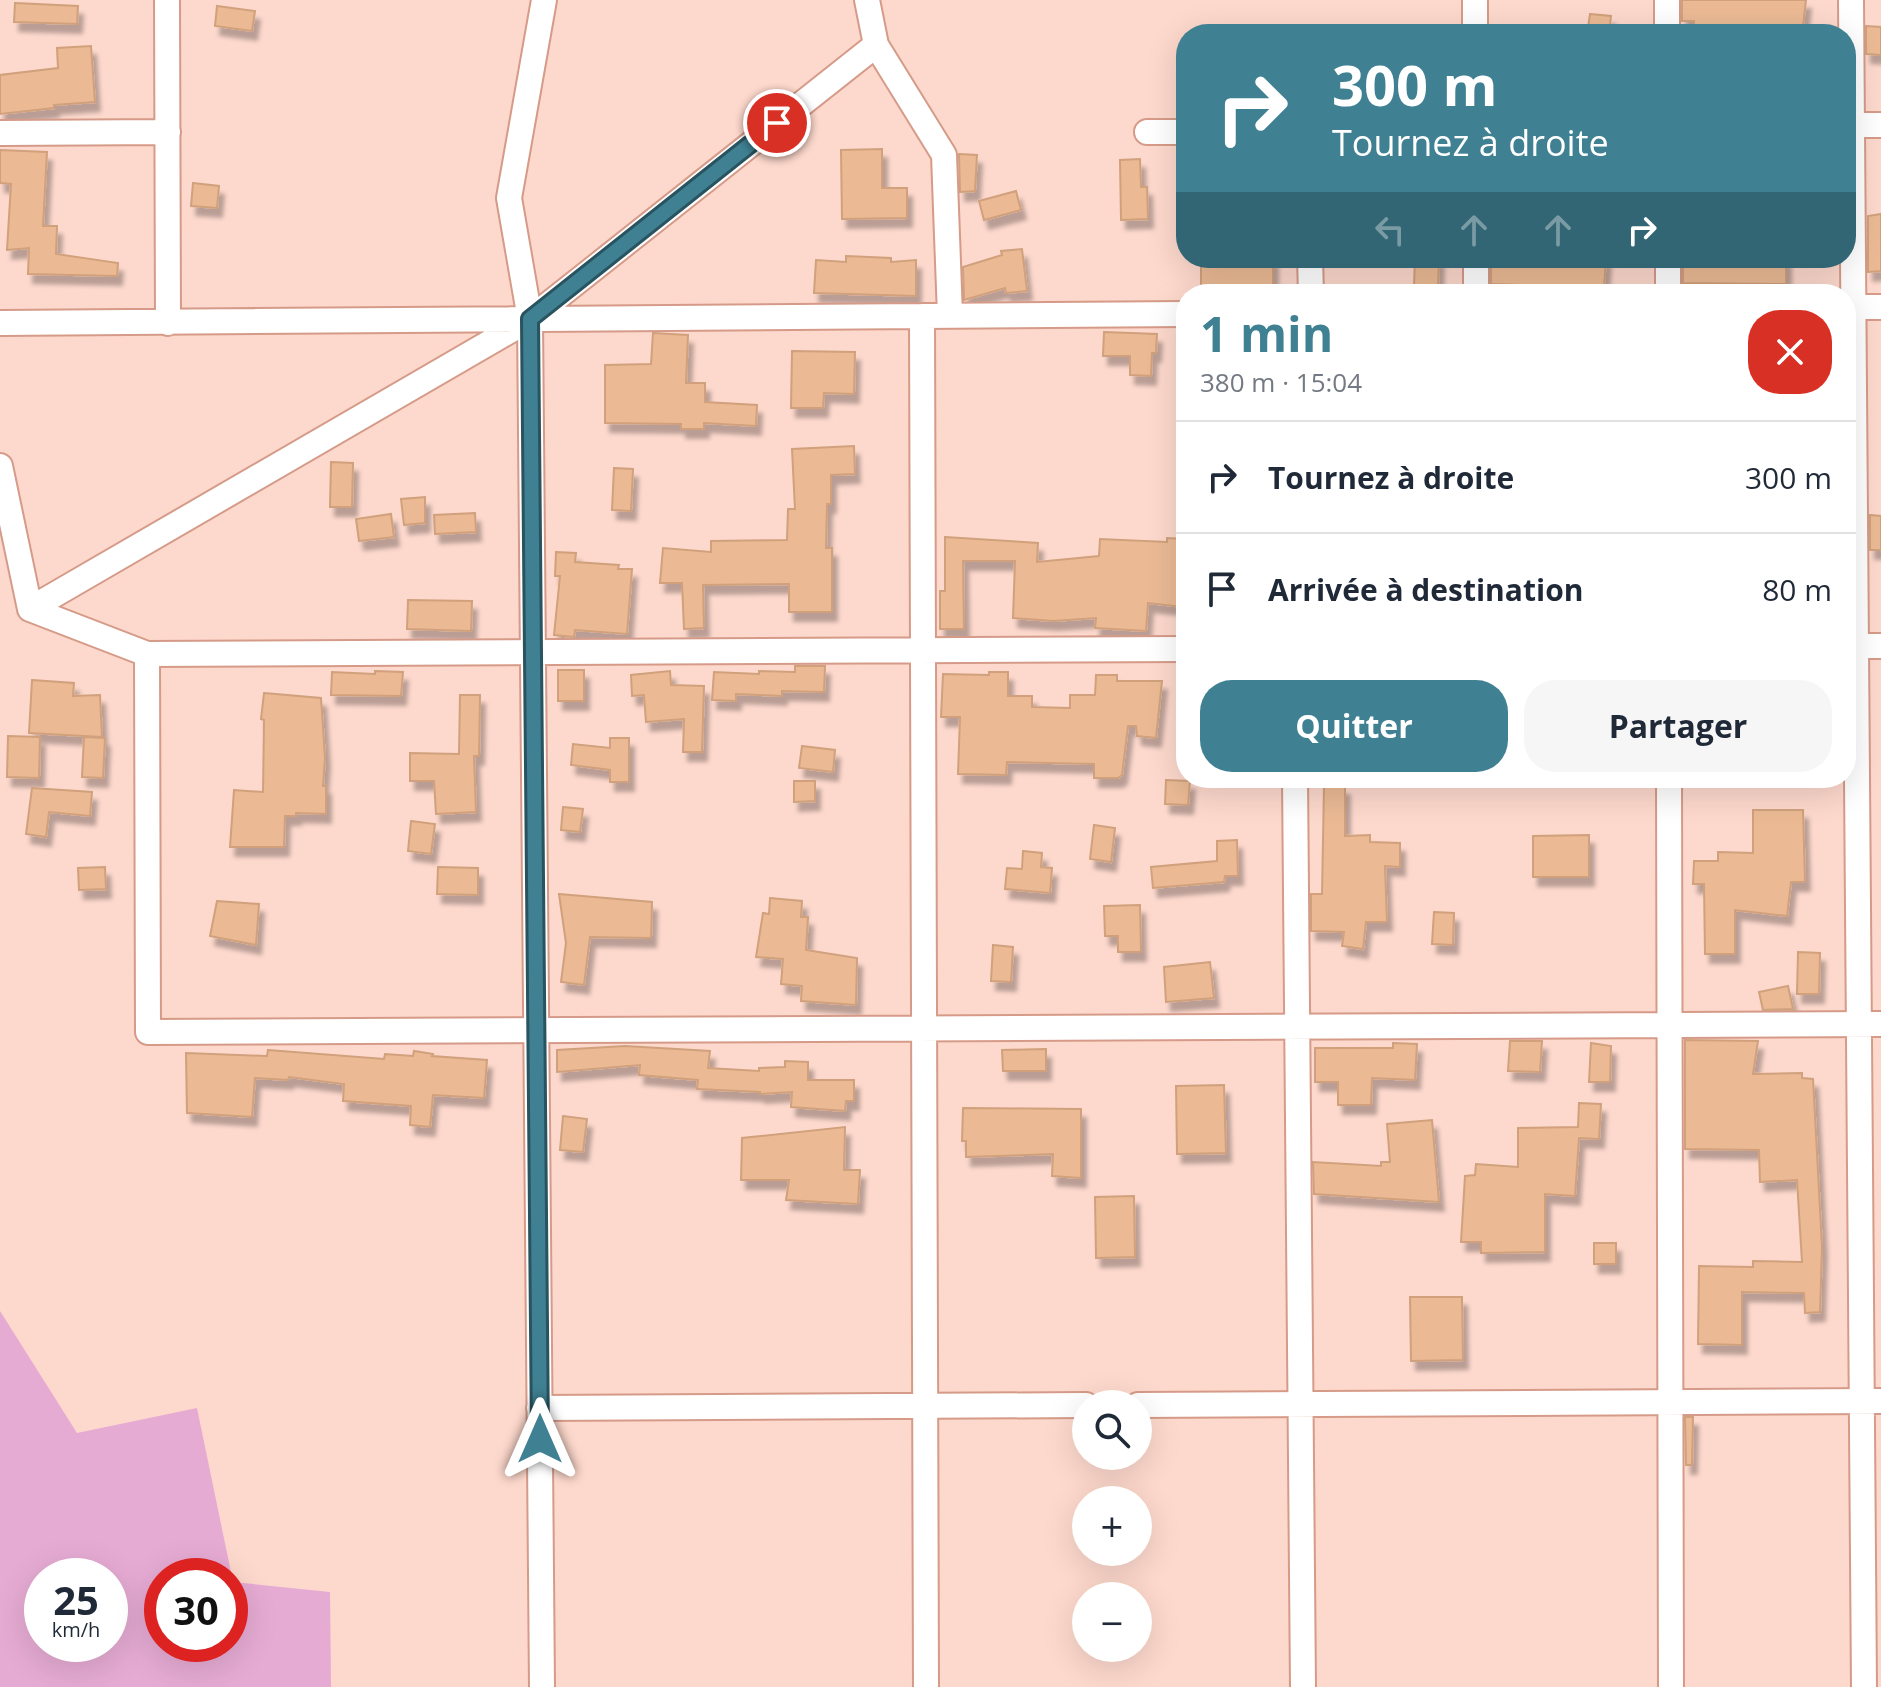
<!DOCTYPE html>
<html lang="fr">
<meta charset="utf-8">
<style>
body{margin:0;font-family:"Open Sans",sans-serif;background:#f6f6f7;color:#1f2937;height:100vh;display:flex;flex-direction:column;font-size:30px;white-space:nowrap}
*{box-sizing:border-box;margin:0}
p{font-size:26px;color:#747a83}
.icon{flex:none;width:44px;height:44px;fill:none;stroke:currentColor;stroke-width:2;stroke-linecap:round;stroke-linejoin:round}
.map{position:relative;flex:1;overflow:hidden}
.side{position:absolute;left:1176px;top:284px;width:680px;height:504px;display:flex;flex-direction:column;background:#fff;border-radius:32px;box-shadow:0 8px 32px #0002}
.side>*{flex:none}
.top-card{position:absolute;left:1176px;top:24px;width:680px;height:244px;border-radius:32px;box-shadow:0 8px 32px #0002;background:#3f8092;color:#fff;overflow:hidden}
.controls{position:absolute;left:1072px;top:1390px;display:grid;gap:16px}
.controls a{display:grid;place-items:center;width:80px;height:80px;border-radius:50%;background:#fff;box-shadow:0 8px 32px #0002;font-size:40px}
.speed{position:absolute;left:24px;top:1558px;display:flex;gap:16px;font-size:40px;font-weight:700;text-align:center}
.speed>*{display:grid;place-content:center;width:104px;height:104px;border-radius:50%;background:#fff;box-shadow:0 8px 32px #0002;line-height:1}
.speed small{font-size:20px;font-weight:400}
.speed .limit{border:12px solid #d22;background:#fff;color:#111}
.pin{position:absolute;display:grid;place-items:center;width:68px;height:68px;color:#fff;margin:-34px;border:4px solid #fff;border-radius:50%;box-shadow:0 2px 8px #0007}
.me{position:absolute;width:88px;margin:-44px;rotate:0deg;stroke-linejoin:round;filter:drop-shadow(0 0 6px #0008)}
.turn{display:flex;align-items:center;gap:28px;height:168px;padding:0 24px;font-size:36px}
.turn .icon{width:104px;height:104px;stroke-width:2.5}
.turn b{display:block;font-size:56px;line-height:68px}
.lanes{display:flex;align-items:center;height:76px;padding:0 24px;background:#0003;justify-content:center;gap:40px;direction:ltr}
.lanes .off{opacity:.35}
.round{display:grid;place-items:center;flex:none;width:84px;height:84px;border-radius:32px;background:#f6f6f7}
.summary{display:flex;align-items:center;justify-content:space-between;height:136px;padding:0 24px}
h1{font-size:48px;font-weight:700;line-height:60px;color:#3f8092}
.primary-button{display:flex;gap:16px;margin-top:auto;padding:16px 24px}
.primary-button a{flex:1;height:92px;border-radius:32px;background:#3f8092;color:#fff;font-size:32px;font-weight:700;line-height:92px;text-align:center}
.primary-button a+a{background:#f6f6f7;color:#1f2937}
ul{padding:0;list-style:none}
li{display:flex;align-items:center;gap:24px;height:112px;padding:0 24px;border-top:2px solid #e0e1e3}
li div{flex:1}
li b{display:block;font-size:30px}
li em{font-style:normal}
.map>svg:first-child{display:block}
.green{fill:#e6abd3;fill-rule:evenodd}
.building{fill:#ebba95;stroke:#d0a17c;stroke-width:2;filter:url(#shadow)}
.lines{fill:none;stroke-linecap:round;stroke-linejoin:round}
.minor-casing{stroke:#d59b88;stroke-width:28}
.minor{stroke:#fff;stroke-width:24}
.route-casing{stroke:#29535f;stroke-width:20}
.route{stroke:#3f8092;stroke-width:14}
</style>
<div class="map">
<svg width="1881" height="1687" viewBox="0 0 1881 1687">
<defs>
<filter id="shadow"><feDropShadow dx="5" dy="9" stdDeviation="2" flood-color="#0004"/></filter>
</defs>
<rect width="100%" height="100%" fill="#fdd8cc"/>
<!-- green -->
<path class="green" d="M 0,1311 L 77,1433 L 197,1408 L 233,1582 L 330,1592 L 331,1687 L 0,1687 ZM 42,1576 L 110,1576 L 110,1644 L 42,1644 ZM 162,1576 L 230,1576 L 230,1644 L 162,1644 Z"/>
<!-- building -->
<path class="building" d="M 1682,0 L 1806,0 L 1802,34 L 1694,34 L 1694,21 L 1682,21 Z
M 15,3 L 78,6 L 77,24 L 14,22 Z
M 217,6 L 255,11 L 252,31 L 215,26 Z
M 1590,14 L 1611,16 L 1609,34 L 1587,34 Z
M 1866,26 L 1881,27 L 1881,55 L 1866,54 Z
M 91,46 L 95,102 L 54,105 L 54,108 L 0,114 L 0,75 L 58,68 L 57,48 Z
M 882,149 L 882,188 L 907,188 L 907,218 L 842,219 L 841,150 Z
M 0,150 L 47,152 L 43,226 L 57,226 L 56,254 L 118,263 L 117,276 L 28,274 L 29,248 L 7,250 L 11,184 L 0,183 Z
M 959,154 L 977,155 L 975,191 L 960,192 Z
M 1140,159 L 1141,187 L 1147,187 L 1148,219 L 1121,220 L 1120,160 Z
M 193,183 L 219,186 L 217,208 L 191,206 Z
M 1016,191 L 1021,210 L 984,220 L 979,201 Z
M 1881,214 L 1881,271 L 1868,272 L 1868,216 Z
M 1022,249 L 1027,291 L 1006,293 L 1005,288 L 964,300 L 963,267 L 1002,255 L 1001,251 Z
M 846,256 L 891,258 L 891,262 L 916,260 L 916,296 L 814,293 L 816,260 L 846,262 Z
M 1201,258 L 1273,258 L 1273,294 L 1201,294 Z
M 1415,258 L 1439,258 L 1438,287 L 1414,286 Z
M 1491,258 L 1534,258 L 1534,262 L 1584,264 L 1584,258 L 1606,258 L 1604,288 L 1491,284 Z
M 1683,258 L 1786,258 L 1786,284 L 1683,283 Z
M 1104,332 L 1157,334 L 1156,353 L 1152,353 L 1151,376 L 1130,375 L 1130,356 L 1103,356 Z
M 653,333 L 688,335 L 686,383 L 705,383 L 705,402 L 757,405 L 756,426 L 704,423 L 704,429 L 681,429 L 681,424 L 605,423 L 605,365 L 651,364 Z
M 792,351 L 855,352 L 854,394 L 824,393 L 823,408 L 791,408 Z
M 854,446 L 855,474 L 831,475 L 831,504 L 827,504 L 826,548 L 832,548 L 832,612 L 789,612 L 789,584 L 703,585 L 704,628 L 684,629 L 682,583 L 660,583 L 663,548 L 711,552 L 711,541 L 787,540 L 788,509 L 795,509 L 792,449 Z
M 331,462 L 353,463 L 352,507 L 330,507 Z
M 614,468 L 633,469 L 631,511 L 612,510 Z
M 425,497 L 425,523 L 404,525 L 401,499 Z
M 475,513 L 476,532 L 435,534 L 434,515 Z
M 391,514 L 394,537 L 359,541 L 356,519 Z
M 1870,515 L 1881,516 L 1881,550 L 1870,550 Z
M 945,537 L 1038,543 L 1037,562 L 1099,556 L 1100,539 L 1167,542 L 1167,538 L 1186,539 L 1183,607 L 1148,603 L 1146,631 L 1095,628 L 1096,618 L 1053,621 L 1013,618 L 1015,561 L 963,561 L 964,629 L 940,629 L 940,591 L 945,591 Z
M 556,552 L 576,553 L 575,562 L 619,565 L 618,569 L 632,569 L 627,634 L 575,630 L 574,637 L 554,635 L 560,576 L 555,576 Z
M 408,600 L 472,601 L 471,631 L 407,629 Z
M 795,666 L 825,666 L 824,692 L 782,691 L 782,696 L 736,694 L 736,701 L 712,700 L 714,672 L 759,674 L 759,671 L 795,672 Z
M 558,670 L 584,670 L 584,701 L 558,701 Z
M 375,671 L 403,672 L 401,696 L 331,695 L 332,672 L 375,674 Z
M 670,671 L 671,685 L 704,686 L 702,752 L 683,752 L 684,719 L 646,722 L 644,695 L 632,696 L 631,675 Z
M 989,672 L 1008,672 L 1008,696 L 1032,696 L 1032,707 L 1070,708 L 1070,695 L 1095,695 L 1096,675 L 1117,675 L 1117,681 L 1162,681 L 1156,738 L 1137,736 L 1136,726 L 1128,726 L 1122,775 L 1118,778 L 1094,778 L 1094,764 L 1007,762 L 1006,775 L 958,774 L 960,717 L 941,717 L 943,674 L 989,675 Z
M 32,680 L 74,683 L 73,696 L 100,695 L 102,737 L 29,733 Z
M 264,693 L 321,698 L 325,758 L 323,786 L 326,786 L 326,814 L 296,813 L 296,816 L 285,816 L 284,847 L 230,847 L 234,790 L 263,792 L 264,720 L 261,719 Z
M 460,695 L 480,695 L 479,756 L 474,756 L 476,812 L 436,814 L 434,781 L 410,781 L 410,753 L 459,754 Z
M 8,736 L 40,737 L 39,778 L 7,777 Z
M 84,737 L 105,738 L 103,778 L 82,777 Z
M 610,738 L 629,738 L 629,782 L 610,782 L 610,770 L 571,765 L 573,744 L 610,748 Z
M 802,746 L 835,750 L 833,772 L 799,768 Z
M 1166,780 L 1190,781 L 1188,805 L 1165,804 Z
M 794,781 L 815,781 L 815,801 L 794,802 Z
M 1324,786 L 1345,786 L 1345,836 L 1370,835 L 1370,842 L 1400,843 L 1400,867 L 1385,866 L 1387,922 L 1366,922 L 1363,949 L 1342,946 L 1344,932 L 1311,931 L 1311,894 L 1322,894 Z
M 32,788 L 92,792 L 90,816 L 49,812 L 46,837 L 26,834 Z
M 563,807 L 583,809 L 580,832 L 561,830 Z
M 1753,810 L 1803,810 L 1805,882 L 1791,882 L 1787,916 L 1735,910 L 1735,954 L 1705,954 L 1704,884 L 1693,884 L 1694,861 L 1718,861 L 1718,852 L 1753,853 Z
M 411,821 L 435,824 L 431,854 L 408,851 Z
M 1094,825 L 1115,828 L 1111,862 L 1090,859 Z
M 1589,835 L 1589,877 L 1533,877 L 1533,836 Z
M 1237,840 L 1238,876 L 1225,876 L 1224,882 L 1153,888 L 1151,867 L 1217,861 L 1217,841 Z
M 1023,851 L 1042,853 L 1041,867 L 1052,868 L 1050,893 L 1005,889 L 1007,868 L 1022,869 Z
M 105,867 L 106,889 L 79,890 L 78,868 Z
M 438,867 L 478,868 L 478,895 L 437,894 Z
M 559,894 L 652,902 L 651,938 L 590,937 L 584,985 L 561,982 L 566,943 Z
M 770,898 L 802,901 L 801,917 L 808,917 L 806,950 L 857,958 L 856,1005 L 801,1001 L 802,986 L 781,984 L 783,959 L 756,957 L 763,913 L 769,914 Z
M 217,901 L 259,904 L 256,945 L 210,936 Z
M 1140,905 L 1141,952 L 1118,952 L 1118,936 L 1105,936 L 1104,906 Z
M 1434,912 L 1454,913 L 1453,945 L 1432,944 Z
M 993,945 L 1013,947 L 1011,982 L 991,981 Z
M 1798,952 L 1820,953 L 1819,994 L 1797,994 Z
M 1210,962 L 1214,998 L 1166,1002 L 1164,967 Z
M 1788,986 L 1793,1009 L 1763,1010 L 1759,992 Z
M 1685,1040 L 1758,1041 L 1753,1074 L 1802,1073 L 1802,1078 L 1813,1079 L 1822,1247 L 1820,1312 L 1805,1313 L 1804,1293 L 1742,1292 L 1742,1345 L 1698,1344 L 1699,1266 L 1753,1267 L 1753,1261 L 1802,1262 L 1797,1180 L 1760,1182 L 1759,1150 L 1685,1149 Z
M 1510,1041 L 1542,1041 L 1540,1072 L 1508,1071 Z
M 1393,1043 L 1417,1044 L 1415,1080 L 1372,1078 L 1371,1105 L 1338,1105 L 1338,1082 L 1315,1082 L 1315,1048 L 1393,1048 Z
M 1591,1043 L 1611,1046 L 1610,1082 L 1589,1082 Z
M 625,1046 L 710,1051 L 708,1068 L 759,1071 L 759,1068 L 785,1067 L 785,1061 L 808,1062 L 808,1080 L 854,1080 L 854,1101 L 846,1101 L 845,1111 L 791,1107 L 792,1092 L 760,1094 L 760,1092 L 697,1089 L 698,1080 L 639,1075 L 640,1065 L 557,1072 L 557,1050 Z
M 1046,1049 L 1046,1071 L 1003,1071 L 1002,1050 Z
M 268,1050 L 384,1059 L 385,1054 L 413,1056 L 414,1051 L 433,1054 L 432,1056 L 487,1060 L 484,1098 L 433,1095 L 430,1127 L 410,1125 L 411,1106 L 343,1101 L 344,1084 L 289,1077 L 288,1080 L 255,1078 L 252,1117 L 187,1113 L 186,1053 L 267,1056 Z
M 1224,1085 L 1226,1153 L 1177,1154 L 1176,1086 Z
M 1579,1103 L 1601,1104 L 1599,1139 L 1579,1138 L 1575,1196 L 1545,1194 L 1545,1252 L 1481,1253 L 1481,1242 L 1461,1242 L 1465,1176 L 1475,1175 L 1476,1164 L 1518,1167 L 1518,1128 L 1578,1127 Z
M 963,1108 L 1081,1109 L 1081,1178 L 1052,1176 L 1053,1154 L 966,1157 L 966,1141 L 962,1141 Z
M 563,1116 L 587,1119 L 583,1152 L 560,1150 Z
M 1432,1120 L 1439,1202 L 1314,1194 L 1313,1162 L 1381,1166 L 1381,1162 L 1390,1162 L 1387,1124 Z
M 845,1127 L 844,1170 L 860,1170 L 858,1204 L 786,1200 L 789,1180 L 741,1180 L 742,1138 Z
M 1134,1196 L 1135,1257 L 1096,1258 L 1095,1197 Z
M 1594,1243 L 1616,1243 L 1616,1264 L 1594,1264 Z
M 1410,1297 L 1462,1297 L 1463,1360 L 1411,1361 Z
M 1685,1417 L 1693,1417 L 1692,1465 L 1686,1465 Z"/>
<g class="lines">
<!-- minor casing -->
<g class="minor-casing">
<path id="minor" d="M 167,0 L 168,323
M 867,0 L 876,45 L 944,155 L 950,316
M 1475,0 L 1475,34
M 1667,0 L 1667,34
M 1851,0 L 1864,1687
M 1846,125 L 1881,125
M 1147,132 L 1186,132
M 0,133 L 168,132
M 1310,258 L 1311,294
M 1476,258 L 1476,294
M 1668,258 L 1668,294
M 1846,307 L 1881,307
M 922,316 L 926,1687
M 0,323 L 1186,314
M 0,466 L 30,609 L 147,654 L 1186,649
M 30,609 L 530,319 L 876,45
M 1846,646 L 1881,646
M 147,654 L 148,1032 L 1881,1024
M 1295,778 L 1303,1687
M 1669,778 L 1671,1687
M 1138,1405 L 1881,1401
M 539,1408 L 1086,1405
M 542,1687 L 530,319 L 509,198 L 544,0"/>
</g>
<!-- minor -->
<use href="#minor" class="minor"/>
</g>
<g class="lines">
<!-- route casing -->
<g class="route-casing">
<path id="route" d="M 540,1439 L 530,319 L 777,123"/>
</g>
<!-- route -->
<use href="#route" class="route"/>
</g>
</svg>
<div class="controls">
<a><svg class="icon" aria-label="search" viewBox="0 0 24 24"><circle cx="10" cy="10" r="6"/><path d="M15 15l6 6"/></svg></a>
<a>+</a>
<a>−</a>
</div>
<div class="speed"><div>25<small>km/h</small></div><div class="limit">30</div></div>
<div class="pin" style="left:777px;top:123px;background:#d93025"><svg class="icon" aria-label="arrive" viewBox="0 0 24 24"><path d="M6 21V4h12l-3 4 3 4H6"/></svg></div>
<svg class="me" style="left:540px;top:1439px" viewBox="-20 -20 40 40"><path d="M0-17L14 15 0 8-14 15z" fill="#3f8092" stroke="#fff" stroke-width="4"/></svg>
<div class="top-card">
<div class="turn"><svg class="icon" aria-label="right" viewBox="0 0 24 24"><path d="M7 20v-9h11M14 6l5 5-5 5"/></svg><div><b>300 m</b>Tournez à droite</div></div>
<div class="lanes"><svg class="icon off" aria-label="left" viewBox="0 0 24 24"><path d="M17 20v-9H6M10 6l-5 5 5 5"/></svg><svg class="icon off" aria-label="ahead" viewBox="0 0 24 24"><path d="M12 20V5M6 11l6-6 6 6"/></svg><svg class="icon off" aria-label="ahead" viewBox="0 0 24 24"><path d="M12 20V5M6 11l6-6 6 6"/></svg><svg class="icon" aria-label="right" viewBox="0 0 24 24"><path d="M7 20v-9h11M14 6l5 5-5 5"/></svg></div>
</div>
<section class="side">
<div class="summary"><div><h1>1 min</h1><p>380 m · 15:04</p></div><a class="round" style="background:#d93025;color:#fff"><svg class="icon" aria-label="close" viewBox="0 0 24 24"><path d="M6 6l12 12M18 6L6 18"/></svg></a></div>
<ul>
<li><svg class="icon" aria-label="right" viewBox="0 0 24 24"><path d="M7 20v-9h11M14 6l5 5-5 5"/></svg><div><b>Tournez à droite</b></div><em>300 m</em></li>
<li><svg class="icon" aria-label="arrive" viewBox="0 0 24 24"><path d="M6 21V4h12l-3 4 3 4H6"/></svg><div><b>Arrivée à destination</b></div><em>80 m</em></li>
</ul>
<div class="primary-button"><a>Quitter</a><a>Partager</a></div>
</section>
</div>
